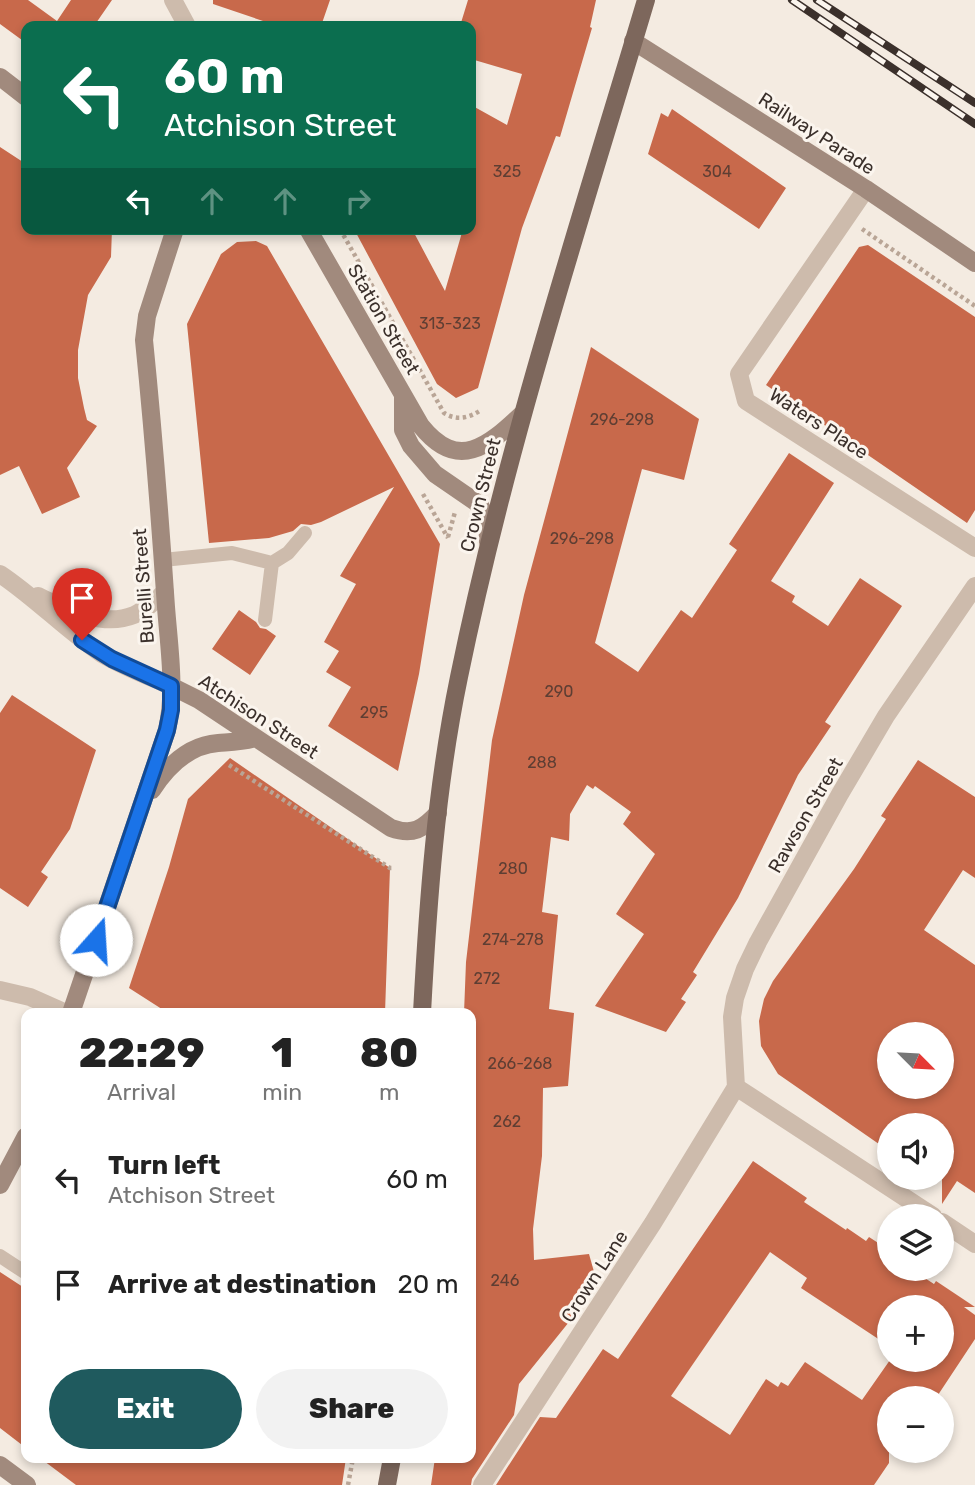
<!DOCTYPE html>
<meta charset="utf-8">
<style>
body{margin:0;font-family:Rubik,sans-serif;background:#f2f2f2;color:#222;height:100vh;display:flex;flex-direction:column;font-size:26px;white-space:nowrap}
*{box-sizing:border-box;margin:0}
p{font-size:23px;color:#767676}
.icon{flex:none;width:38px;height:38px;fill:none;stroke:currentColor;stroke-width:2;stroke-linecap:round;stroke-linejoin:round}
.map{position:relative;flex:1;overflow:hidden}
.sheet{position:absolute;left:21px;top:1008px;width:455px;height:455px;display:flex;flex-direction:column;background:#fff;border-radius:14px;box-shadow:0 4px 10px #0003}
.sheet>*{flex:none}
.hud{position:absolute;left:21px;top:21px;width:455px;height:214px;border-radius:14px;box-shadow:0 4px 10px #0003;background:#0b6e4f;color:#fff;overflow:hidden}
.needle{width:46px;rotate:114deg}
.buttons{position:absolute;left:877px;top:1022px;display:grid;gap:14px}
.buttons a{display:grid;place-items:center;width:77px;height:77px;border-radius:50%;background:#fff;box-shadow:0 4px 10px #0003;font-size:35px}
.pin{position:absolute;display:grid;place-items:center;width:60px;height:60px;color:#fff;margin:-72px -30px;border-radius:50% 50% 50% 0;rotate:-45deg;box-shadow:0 0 7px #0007}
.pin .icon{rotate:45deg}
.me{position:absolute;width:77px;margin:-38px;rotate:19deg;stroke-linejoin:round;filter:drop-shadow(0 0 5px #0008)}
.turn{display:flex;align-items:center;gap:24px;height:147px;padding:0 28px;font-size:32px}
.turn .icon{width:91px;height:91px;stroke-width:2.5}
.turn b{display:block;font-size:49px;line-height:60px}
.lanes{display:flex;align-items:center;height:66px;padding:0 28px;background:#0003;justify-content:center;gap:35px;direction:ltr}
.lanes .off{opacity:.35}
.eta{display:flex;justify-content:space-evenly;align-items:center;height:119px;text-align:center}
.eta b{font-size:42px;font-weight:800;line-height:49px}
.button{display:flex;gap:14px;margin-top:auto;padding:14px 28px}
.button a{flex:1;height:80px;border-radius:42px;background:#1f5a5e;color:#fff;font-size:28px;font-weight:800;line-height:80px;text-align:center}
.button a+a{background:#f2f2f2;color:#222}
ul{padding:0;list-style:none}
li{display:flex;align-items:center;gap:21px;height:105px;padding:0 28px}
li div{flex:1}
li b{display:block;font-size:26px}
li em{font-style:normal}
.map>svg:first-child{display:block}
.building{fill:#c8694b;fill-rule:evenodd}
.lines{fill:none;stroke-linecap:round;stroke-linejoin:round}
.path{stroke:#b9a596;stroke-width:4.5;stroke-dasharray:3.5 3.5;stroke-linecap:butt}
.lane{stroke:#cdbbac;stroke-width:14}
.street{stroke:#cdbbac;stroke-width:18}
.secondary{stroke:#a18a7d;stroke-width:18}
.primary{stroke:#7d675c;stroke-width:18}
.rail-casing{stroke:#3b302b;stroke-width:8}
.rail{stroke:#fbf5ee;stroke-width:5;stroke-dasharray:16;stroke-linecap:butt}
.route-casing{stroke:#114b97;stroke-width:18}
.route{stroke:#1a73e8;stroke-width:12}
.labels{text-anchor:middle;stroke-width:6;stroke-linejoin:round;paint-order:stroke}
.number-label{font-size:16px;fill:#5e3e33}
.street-label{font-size:19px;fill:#3b302b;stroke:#fbf5ee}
</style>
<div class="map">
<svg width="975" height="1485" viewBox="0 0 975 1485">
<rect width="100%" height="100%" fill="#f4ebe1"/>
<!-- building -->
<path class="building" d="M 0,0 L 28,0 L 57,21 L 71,0 L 112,0 L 94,26 L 26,26 L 26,43 L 0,24 Z
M 213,0 L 330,0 L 321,26 L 278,26 L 213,4 Z
M 468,0 L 596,0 L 590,27 L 592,28 L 560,137 L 556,136 L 522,228 L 478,388 L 456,398 L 437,384 L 354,229 L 412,229 L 445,291 L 463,229 L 471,229 L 471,105 L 507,125 L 522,74 L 471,59 L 471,26 L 460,26 Z
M 672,109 L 786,188 L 759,229 L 648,154 L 661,113 L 668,117 Z
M 0,147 L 26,164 L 26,229 L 112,229 L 111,257 L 88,295 L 78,350 L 78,378 L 84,408 L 87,420 L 97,426 L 67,468 L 80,497 L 42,514 L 19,466 L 0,475 Z
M 256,241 L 267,246 L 440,544 L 419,674 L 398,771 L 328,726 L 351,687 L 326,672 L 339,651 L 324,642 L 356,584 L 340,576 L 394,487 L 321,522 L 311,525 L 301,524 L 293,531 L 269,538 L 209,543 L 187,324 L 221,254 L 237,242 Z
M 868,245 L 975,317 L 975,510 L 967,523 L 766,385 L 859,247 Z
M 591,347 L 699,419 L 684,480 L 642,469 L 595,643 L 638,672 L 681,610 L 692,618 L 737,550 L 729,544 L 789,453 L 834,483 L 771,581 L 795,596 L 792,602 L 828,626 L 860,578 L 902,606 L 825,722 L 831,726 L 798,775 L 738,898 L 693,972 L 697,975 L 681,999 L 686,1002 L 666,1032 L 595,1006 L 644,934 L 616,914 L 655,854 L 623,824 L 631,812 L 595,786 L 593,789 L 587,785 L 570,814 L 569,841 L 551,837 L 542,912 L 558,915 L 549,1009 L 574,1013 L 568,1086 L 543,1088 L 542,1156 L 533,1229 L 534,1260 L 589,1254 L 598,1286 L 519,1384 L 514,1415 L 472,1479 L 471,1485 L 431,1485 L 435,1458 L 471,1458 L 471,1013 L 464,1013 L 466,962 L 492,740 L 524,595 Z
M 239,610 L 256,622 L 260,628 L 266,629 L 276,636 L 250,675 L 212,649 Z
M 12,695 L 96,750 L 70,829 L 41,872 L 48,877 L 28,907 L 0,888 L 0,713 Z
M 230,758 L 390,868 L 385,1013 L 168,1013 L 129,988 L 169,867 L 188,799 Z
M 918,760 L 975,797 L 975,878 L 963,870 L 924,930 L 975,965 L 975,1193 L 957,1181 L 942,1204 L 942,1125 L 889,1125 L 889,1151 L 778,1074 L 761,1046 L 759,1021 L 764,999 L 773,981 L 854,869 L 886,819 L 881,816 ZM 889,1034 L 942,1034 L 942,1087 L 889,1087 Z
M 753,1161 L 807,1198 L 804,1202 L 846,1230 L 847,1228 L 866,1241 L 869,1237 L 889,1250 L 889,1269 L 911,1269 L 934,1284 L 936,1281 L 975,1307 L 964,1307 L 975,1315 L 975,1339 L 936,1398 L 889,1398 L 889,1463 L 874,1485 L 496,1485 L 540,1417 L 556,1418 L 603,1349 L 618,1359 ZM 770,1252 L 807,1278 L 801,1288 L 889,1346 L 889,1307 L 942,1307 L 942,1360 L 890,1360 L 862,1400 L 805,1362 L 788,1386 L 781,1382 L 778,1387 L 766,1379 L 730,1435 L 671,1396 Z
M 0,1272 L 26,1289 L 26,1448 L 0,1428 Z
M 40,1458 L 346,1458 L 342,1485 L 76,1485 Z"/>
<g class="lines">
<!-- path -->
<path class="path" d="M 340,229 L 444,413 C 457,421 469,418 481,410
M 862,229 L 975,306
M 423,494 L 448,538
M 448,537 L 455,512
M 229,765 L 390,868 L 394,868
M 348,1485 L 353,1458"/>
<!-- lane -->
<path class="lane" d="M 163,560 L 232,553 L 272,563 L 288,553 L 305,533
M 265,620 L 272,563
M 0,1256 L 26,1273"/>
<!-- street -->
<path class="street" d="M 173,0 L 187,26
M 866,189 L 739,374 L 746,401 L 975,548
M 0,574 C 36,598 66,630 102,654 C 124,667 148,676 171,686
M 38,596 C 66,609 102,628 134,615 C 146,610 155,600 165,592
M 0,990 L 30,997 L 66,1013
M 736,1087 L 732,1017 L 735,998 L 745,969 L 758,942 L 840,794 L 886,716 L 975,586
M 736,1087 L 933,1216
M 942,1222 L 975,1244
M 482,1485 L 653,1223 L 736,1087"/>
<!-- secondary -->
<path class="secondary" d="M 633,41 L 866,189 L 975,263
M 0,77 L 26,97
M 308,229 L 421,426 C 458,472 488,446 521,415
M 403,397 L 403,430 L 411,446 L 435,474 L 480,505 L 487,521 L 488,542
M 171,686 L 199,700 L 391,828 C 413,836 423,829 438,813
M 152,790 C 167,767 189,745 218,743 C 231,742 242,742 256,738
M 71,1013 L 167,730 C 176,691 169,647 166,607 C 160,518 153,429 144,340 L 147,316 L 175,229
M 0,1185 L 26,1136
M 0,1465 L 27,1485"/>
<!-- primary -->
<path class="primary" d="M 422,1013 C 428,901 436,788 459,677 C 506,447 579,225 646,0
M 387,1485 L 392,1458"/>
<!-- rail casing -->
<g class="rail-casing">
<path id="rail" d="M 792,0 L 975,124
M 817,0 L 975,103"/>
</g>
<!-- rail -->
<use href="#rail" class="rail"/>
</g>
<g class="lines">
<!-- route casing -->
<g class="route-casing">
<path id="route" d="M 82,640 L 112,659 L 171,686 L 171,710 L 167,730 L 96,940"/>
</g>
<!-- route -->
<use href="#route" class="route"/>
</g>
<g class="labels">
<!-- number labels -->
<g class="number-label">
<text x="507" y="177">325</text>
<text x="717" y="177">304</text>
<text x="450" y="329">313-323</text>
<text x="622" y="425">296-298</text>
<text x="582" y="544">296-298</text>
<text x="559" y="697">290</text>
<text x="374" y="718">295</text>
<text x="542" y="768">288</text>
<text x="513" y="874">280</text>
<text x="513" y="945">274-278</text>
<text x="487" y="984">272</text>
<text x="520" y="1069">266-268</text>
<text x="507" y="1127">262</text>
<text x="505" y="1286">246</text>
</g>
<!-- street labels -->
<g class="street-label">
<text transform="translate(817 133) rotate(33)" y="7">Railway Parade</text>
<text transform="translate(384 319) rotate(60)" y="7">Station Street</text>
<text transform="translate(819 423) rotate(33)" y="7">Waters Place</text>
<text transform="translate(480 495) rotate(-76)" y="7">Crown Street</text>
<text transform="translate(143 586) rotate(-94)" y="7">Burelli Street</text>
<text transform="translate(259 716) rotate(33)" y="7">Atchison Street</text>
<text transform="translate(805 815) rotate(-60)" y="7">Rawson Street</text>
<text transform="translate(594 1276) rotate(-57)" y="7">Crown Lane</text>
</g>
</g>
</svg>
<div class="buttons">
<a><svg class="needle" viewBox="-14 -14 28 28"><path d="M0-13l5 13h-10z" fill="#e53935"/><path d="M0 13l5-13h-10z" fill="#767676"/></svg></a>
<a><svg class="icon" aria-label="sound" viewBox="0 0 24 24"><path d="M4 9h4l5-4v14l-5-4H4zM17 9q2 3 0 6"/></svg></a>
<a><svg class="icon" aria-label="layers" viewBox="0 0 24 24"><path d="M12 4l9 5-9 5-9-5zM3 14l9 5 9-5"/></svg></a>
<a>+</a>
<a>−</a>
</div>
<div class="pin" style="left:82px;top:640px;background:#d93025"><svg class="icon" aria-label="arrive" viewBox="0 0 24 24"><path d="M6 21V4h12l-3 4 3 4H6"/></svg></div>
<svg class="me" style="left:96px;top:940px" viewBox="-20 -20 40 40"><circle r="19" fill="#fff"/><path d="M0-13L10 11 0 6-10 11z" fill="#1a73e8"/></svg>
<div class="hud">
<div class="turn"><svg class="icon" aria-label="left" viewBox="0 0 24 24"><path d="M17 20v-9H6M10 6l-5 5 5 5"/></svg><div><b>60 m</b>Atchison Street</div></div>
<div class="lanes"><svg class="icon" aria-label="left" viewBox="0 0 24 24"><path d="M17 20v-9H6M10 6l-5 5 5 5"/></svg><svg class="icon off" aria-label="ahead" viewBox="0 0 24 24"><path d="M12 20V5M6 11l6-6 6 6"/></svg><svg class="icon off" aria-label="ahead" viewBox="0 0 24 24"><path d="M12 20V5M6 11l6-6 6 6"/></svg><svg class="icon off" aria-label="right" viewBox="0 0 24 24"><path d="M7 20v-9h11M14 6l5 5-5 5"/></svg></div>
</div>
<section class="sheet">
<div class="eta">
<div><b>22:29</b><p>Arrival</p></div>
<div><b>1</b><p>min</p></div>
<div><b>80</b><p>m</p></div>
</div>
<ul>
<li><svg class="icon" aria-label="left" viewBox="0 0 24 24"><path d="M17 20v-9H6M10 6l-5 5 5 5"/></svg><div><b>Turn left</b><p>Atchison Street</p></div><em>60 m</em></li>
<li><svg class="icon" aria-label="arrive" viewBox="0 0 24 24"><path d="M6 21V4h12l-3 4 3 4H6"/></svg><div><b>Arrive at destination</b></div><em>20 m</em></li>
</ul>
<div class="button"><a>Exit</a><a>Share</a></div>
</section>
</div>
